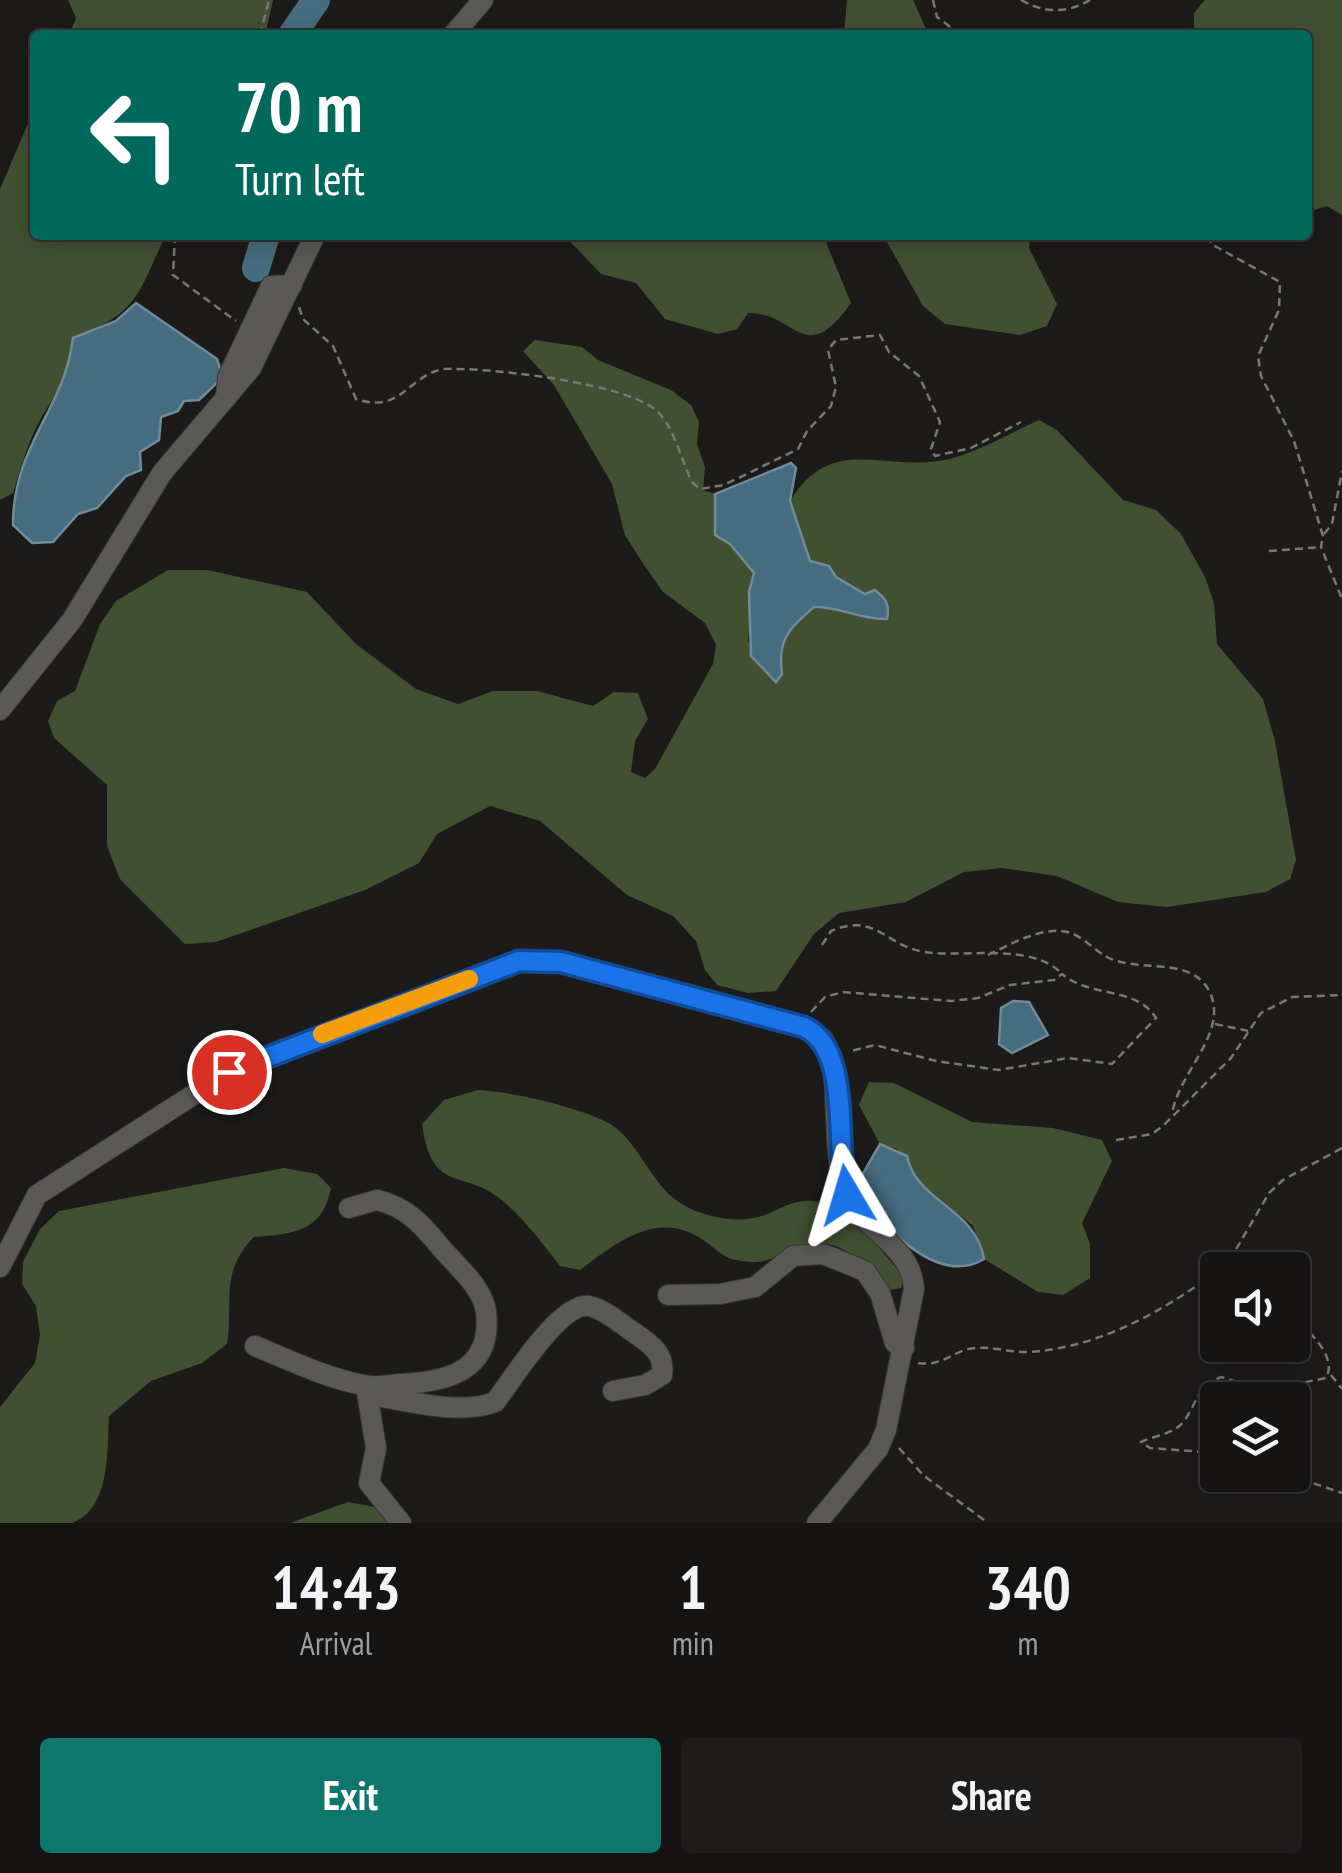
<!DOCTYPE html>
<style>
body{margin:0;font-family:"PT Sans Narrow",sans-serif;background:#1f1d1c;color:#f1f3f6;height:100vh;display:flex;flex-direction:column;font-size:38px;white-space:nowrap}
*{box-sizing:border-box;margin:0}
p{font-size:32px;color:#9e9ea0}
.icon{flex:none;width:55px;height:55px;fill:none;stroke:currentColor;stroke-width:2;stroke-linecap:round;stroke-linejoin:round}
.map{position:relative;height:1523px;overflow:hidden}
.details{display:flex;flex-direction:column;background:#161413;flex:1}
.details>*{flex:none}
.banner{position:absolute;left:30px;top:30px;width:1282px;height:210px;border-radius:10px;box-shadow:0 5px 25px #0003,0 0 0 2px #353333;background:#00695c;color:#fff;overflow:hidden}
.controls{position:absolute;left:1200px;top:1252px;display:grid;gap:20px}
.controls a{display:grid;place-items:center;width:110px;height:110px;border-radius:10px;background:#161413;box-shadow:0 5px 25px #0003,0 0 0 2px #353333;font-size:50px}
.pin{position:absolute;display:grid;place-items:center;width:85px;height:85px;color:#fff;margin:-42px;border:5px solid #fff;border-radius:50%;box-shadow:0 2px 10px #0007}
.me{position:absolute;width:110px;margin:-55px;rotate:353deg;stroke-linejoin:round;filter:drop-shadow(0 0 8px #0008)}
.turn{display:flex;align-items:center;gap:35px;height:210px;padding:0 40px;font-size:45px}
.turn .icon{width:130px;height:130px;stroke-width:2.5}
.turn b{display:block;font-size:70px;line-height:85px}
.eta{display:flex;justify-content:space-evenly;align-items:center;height:170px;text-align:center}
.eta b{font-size:60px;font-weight:600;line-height:70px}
.action{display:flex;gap:20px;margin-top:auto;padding:20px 40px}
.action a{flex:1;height:115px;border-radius:10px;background:#0f766e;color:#fff;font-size:40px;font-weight:600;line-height:115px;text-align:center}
.action a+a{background:#1f1d1c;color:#f1f3f6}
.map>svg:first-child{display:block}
.forest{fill:#415031}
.water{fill:#466c7f;stroke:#718b98;stroke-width:2.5}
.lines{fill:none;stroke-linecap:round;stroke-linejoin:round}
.river{stroke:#466c7f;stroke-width:28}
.minor-casing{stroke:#383736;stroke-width:22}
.path{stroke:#787775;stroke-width:2.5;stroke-dasharray:8 5;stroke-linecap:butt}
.minor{stroke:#5a5956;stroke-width:20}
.route-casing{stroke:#114b97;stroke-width:25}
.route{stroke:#1a73e8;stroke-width:18}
.slow{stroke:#f59e0b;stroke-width:18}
</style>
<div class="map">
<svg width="1342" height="1523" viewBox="0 0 1342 1523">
<rect width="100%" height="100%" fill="#1d1b19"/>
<!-- forest -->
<path class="forest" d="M 68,0 L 273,0 L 265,35 L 69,35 L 76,18 Z
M 847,0 L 913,0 L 929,35 L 844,35 Z
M 1205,0 L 1342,0 L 1342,215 L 1327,206 L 1308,212 L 1308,35 L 1194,35 L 1194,13 Z
M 35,107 L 35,235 L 166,235 C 136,296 141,311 73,338 C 70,372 58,390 41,418 C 28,441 21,468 13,493 L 0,500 L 0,189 Z
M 564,235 L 823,235 L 851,303 C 804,369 797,313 748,313 L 737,329 L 718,334 L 665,319 L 636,283 L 601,274 Z
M 883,235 L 1030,235 L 1029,248 L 1057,304 L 1047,326 L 1020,335 L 945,324 L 923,306 Z
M 535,340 L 582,347 L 598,360 L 671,390 L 691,405 L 699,422 L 697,444 L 705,467 L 703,490 L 715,494 L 715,535 L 730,544 L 754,573 L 748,641 L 782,674 C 777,639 790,629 814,606 L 833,607 L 852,615 L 865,594 L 836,577 L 829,566 L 810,562 L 790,501 C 834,430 888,476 953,458 C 982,450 1012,432 1039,420 L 1057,430 L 1123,500 L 1156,510 L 1181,534 L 1205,577 L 1214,603 L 1217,644 L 1263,699 L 1275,741 L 1296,860 L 1290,879 L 1266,892 L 1167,907 L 1118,902 L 1057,876 L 1002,868 L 964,872 L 906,902 L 839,913 L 814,934 L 776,991 L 748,993 L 717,985 L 705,970 L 696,941 L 673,916 L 627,895 L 540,821 L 490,806 L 437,834 L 419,863 L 365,890 L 216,942 L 185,944 L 120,879 L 107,846 L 107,785 L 54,738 L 48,721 L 57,701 L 75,691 L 100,624 L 116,601 L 168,570 L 207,570 L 307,592 L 356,644 L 416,689 L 458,704 L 493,691 L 537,691 L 593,706 L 614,692 L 638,693 L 648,719 L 635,741 L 631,772 L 645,778 L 655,769 L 713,664 L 716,645 L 705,623 L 663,592 L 644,565 L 625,535 L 612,484 L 554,385 L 523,351 Z
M 869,1082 L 894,1083 L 972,1122 L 1053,1128 L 1102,1140 L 1112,1161 L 1082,1223 L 1090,1244 L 1090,1278 L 1063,1295 L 1038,1292 L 984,1259 L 973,1226 L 922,1184 L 897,1149 L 880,1144 L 859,1105 Z
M 478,1090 C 509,1091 583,1108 610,1124 C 642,1144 651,1189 687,1207 C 707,1217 733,1222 754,1218 C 779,1213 791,1196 819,1202 C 851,1209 884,1254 904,1277 L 901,1288 L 890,1290 C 867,1265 838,1233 800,1246 C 782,1251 771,1264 750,1262 C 720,1260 719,1249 697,1236 C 653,1212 615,1244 580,1270 L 560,1266 C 543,1244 525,1220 504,1202 C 465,1167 432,1197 422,1124 L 444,1100 Z
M 284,1168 L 317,1174 L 331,1188 C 323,1232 293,1234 254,1237 C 219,1273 234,1300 227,1344 L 202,1363 L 151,1381 L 109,1416 C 107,1450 111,1509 72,1523 C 53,1523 20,1523 0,1523 L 0,1407 L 35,1363 L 40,1335 L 36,1306 L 22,1284 L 23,1262 L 40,1229 L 59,1211 Z
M 348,1502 L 375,1507 L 389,1523 L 290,1523 Z"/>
<!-- water -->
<path class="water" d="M 136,303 L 217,359 L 223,377 L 199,400 L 184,401 L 178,411 L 161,417 L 159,440 L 140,452 L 141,470 L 126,476 L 97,508 L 78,514 L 53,542 L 32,543 L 13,525 C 13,444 65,409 73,338 L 116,321 Z
M 791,463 L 796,468 L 790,501 L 810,561 L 829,566 L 836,577 L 865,594 L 875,590 C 886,599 890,604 887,619 C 860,620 839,606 814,607 C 789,629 777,639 782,674 L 776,682 L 751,656 L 749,592 L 754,573 L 730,544 L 715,535 L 715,494 Z
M 1013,1001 L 1029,1002 L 1048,1035 L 1012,1053 L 999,1044 L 1001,1008 Z
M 880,1144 L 907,1156 C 916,1202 975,1207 984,1259 C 937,1288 879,1223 855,1187 Z"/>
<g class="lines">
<!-- river -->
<path class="river" d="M 292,35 L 316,0
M 256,268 L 266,235"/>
<!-- minor casing -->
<g class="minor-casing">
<path id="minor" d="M 453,35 L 483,0
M 226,398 L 228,377 L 271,286 L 292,285
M 0,710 L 72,620 L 162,473 L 251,368 L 315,235
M 0,1267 L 37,1195 L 229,1072 L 519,961 L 561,962 L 804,1027 L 823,1039 L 832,1057 C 838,1092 833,1170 848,1197 C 866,1231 912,1247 914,1289 L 886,1430 L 878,1449 L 817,1523
M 668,1295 L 720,1294 L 755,1287 L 793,1256 L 823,1254 L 865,1271 L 880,1293 L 895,1343 L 904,1348
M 255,1346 C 289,1360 326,1378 363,1385 C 375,1388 389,1385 401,1384 C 447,1382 493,1371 486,1312 C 483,1288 458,1267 443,1250 C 424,1227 408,1207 377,1200 L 349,1208
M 366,1386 L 376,1448 L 369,1483 L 401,1523
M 369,1395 C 408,1400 458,1416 495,1402 C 513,1379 560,1302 589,1306 C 605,1309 622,1325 636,1334 C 652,1345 665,1354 662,1375 L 645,1385 L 613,1391"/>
</g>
<!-- path -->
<path class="path" d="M 933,0 L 937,17 L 961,35
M 1021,0 C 1044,13 1066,14 1090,0
M 260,35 L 269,0
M 175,235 L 173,275 L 236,321
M 1210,235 L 1211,244 L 1280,282 L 1279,310 L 1258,356 L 1261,376 L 1294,441 L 1323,536 L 1321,547 L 1342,599
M 299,307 L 303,319 L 333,346 L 356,399 C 402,414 406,377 443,369 C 485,367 632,383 659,413 C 676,432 681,460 692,482 L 700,489 L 724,485 L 798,449 L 807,431 L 831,406 L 836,387 L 828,350 L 836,340 L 880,335 L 889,352 L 919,376 L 940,422 L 931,449 L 935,456 L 971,448 L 1021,422
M 1324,534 L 1332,524 L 1342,471
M 1269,551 L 1321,547
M 822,945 L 831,931 C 876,912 885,946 925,952 C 966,958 1032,942 1062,974
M 988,955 C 1009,945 1037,929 1061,931 C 1080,932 1092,949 1107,957 C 1139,974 1195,954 1211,995 C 1227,1035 1177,1074 1172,1115
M 811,1012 L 825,997 L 843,992 L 951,1001 L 978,998 L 1010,985 L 1054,980 L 1062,974 C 1090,998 1136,986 1156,1018 L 1112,1064 L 1068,1058 L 999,1070 L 936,1061 L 875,1045 L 851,1051
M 1215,1024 L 1249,1031
M 1116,1140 L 1152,1134 L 1164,1125 L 1231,1058 L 1261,1013 L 1292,997 L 1342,995
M 1220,1269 L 1228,1263 L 1269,1193 L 1283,1180 L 1342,1148
M 918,1363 C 943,1367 953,1350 975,1348 C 993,1346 1011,1353 1029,1352 C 1101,1347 1161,1312 1218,1271
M 1331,1375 L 1342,1389
M 899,1448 L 923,1475 L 988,1523
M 1218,1453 L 1150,1448 L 1141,1442 C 1156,1435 1175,1434 1185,1420 C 1198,1400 1197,1388 1221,1377 L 1266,1390 L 1326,1378 C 1338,1356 1308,1331 1292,1315
M 1289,1475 L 1342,1493"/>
<!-- minor -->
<use href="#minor" class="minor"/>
</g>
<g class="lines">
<!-- route casing -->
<g class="route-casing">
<path id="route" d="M 229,1072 L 519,961 L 561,962 L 804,1027 C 853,1050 834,1147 847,1195"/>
</g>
<!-- route -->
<use href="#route" class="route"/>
<!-- slow -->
<path class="slow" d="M 322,1034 L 469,979"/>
</g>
</svg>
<div class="controls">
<a><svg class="icon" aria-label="sound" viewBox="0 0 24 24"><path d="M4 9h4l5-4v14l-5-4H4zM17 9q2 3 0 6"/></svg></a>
<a><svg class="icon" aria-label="layers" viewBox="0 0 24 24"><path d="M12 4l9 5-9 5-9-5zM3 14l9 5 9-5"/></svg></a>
</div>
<div class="pin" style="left:229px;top:1072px;background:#d93025"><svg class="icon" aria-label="arrive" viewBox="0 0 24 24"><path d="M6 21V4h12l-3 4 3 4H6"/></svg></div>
<svg class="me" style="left:847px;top:1195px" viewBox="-20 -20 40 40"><path d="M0-17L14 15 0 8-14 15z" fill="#1a73e8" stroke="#fff" stroke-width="4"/></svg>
<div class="banner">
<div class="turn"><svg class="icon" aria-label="left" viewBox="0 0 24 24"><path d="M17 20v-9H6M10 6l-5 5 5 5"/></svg><div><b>70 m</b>Turn left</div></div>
</div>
</div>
<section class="details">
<div class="eta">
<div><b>14:43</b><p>Arrival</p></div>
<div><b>1</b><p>min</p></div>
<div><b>340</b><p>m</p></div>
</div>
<div class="action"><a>Exit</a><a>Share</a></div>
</section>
